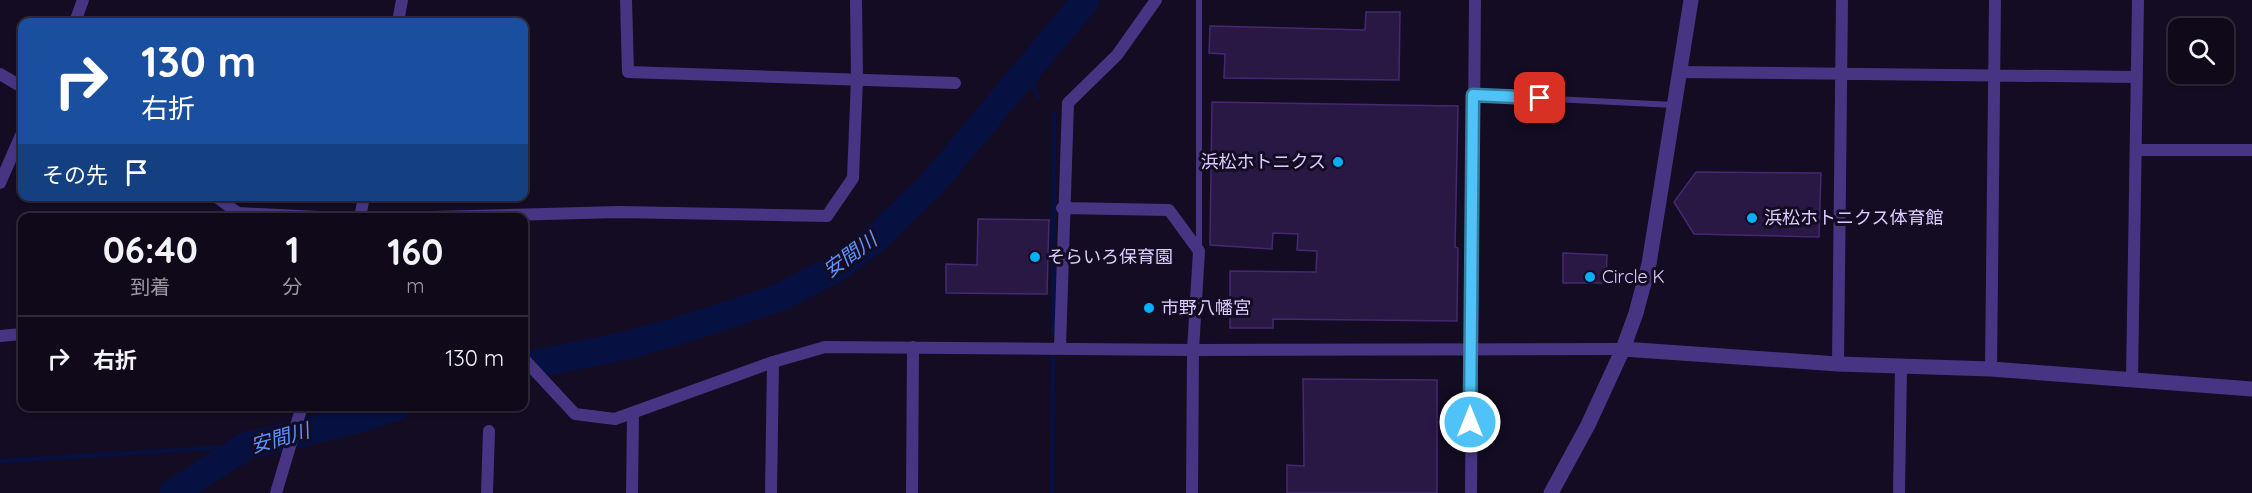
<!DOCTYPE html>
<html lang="ja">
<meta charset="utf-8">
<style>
body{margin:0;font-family:Quicksand,"Noto Sans JP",sans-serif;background:#1d1727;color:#f1f3f6;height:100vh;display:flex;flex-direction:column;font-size:22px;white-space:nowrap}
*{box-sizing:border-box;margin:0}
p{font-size:20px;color:#9b9aa2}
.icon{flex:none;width:33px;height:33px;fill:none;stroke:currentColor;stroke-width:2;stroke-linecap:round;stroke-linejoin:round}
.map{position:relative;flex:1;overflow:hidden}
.panel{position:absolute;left:18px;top:213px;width:510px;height:198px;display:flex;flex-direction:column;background:#0f091a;border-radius:12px;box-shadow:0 2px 4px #0004,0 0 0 2px #2f2a39}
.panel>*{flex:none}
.guide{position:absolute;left:18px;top:18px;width:510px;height:183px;border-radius:12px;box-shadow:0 2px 4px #0004,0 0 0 2px #2f2a39;background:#1a4fa0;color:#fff;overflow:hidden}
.buttons{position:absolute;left:2168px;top:18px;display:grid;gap:12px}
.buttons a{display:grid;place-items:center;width:66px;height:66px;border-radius:12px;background:#0f091a;box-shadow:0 2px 4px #0004,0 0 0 2px #2f2a39;font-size:30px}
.pin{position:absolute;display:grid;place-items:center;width:51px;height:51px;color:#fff;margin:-26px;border-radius:12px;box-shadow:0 3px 9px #0006}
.me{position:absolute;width:66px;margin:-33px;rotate:0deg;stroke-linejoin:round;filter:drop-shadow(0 0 4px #0008)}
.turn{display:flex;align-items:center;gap:21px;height:126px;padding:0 24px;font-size:27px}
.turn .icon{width:78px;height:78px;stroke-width:2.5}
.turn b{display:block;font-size:42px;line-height:51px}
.then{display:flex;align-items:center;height:57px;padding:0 24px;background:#0003;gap:12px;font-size:22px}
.eta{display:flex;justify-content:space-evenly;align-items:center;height:102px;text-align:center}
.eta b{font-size:36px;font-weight:800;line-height:42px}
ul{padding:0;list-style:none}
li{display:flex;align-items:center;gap:18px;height:84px;padding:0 24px;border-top:2px solid #2f2a39}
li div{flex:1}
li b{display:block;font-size:22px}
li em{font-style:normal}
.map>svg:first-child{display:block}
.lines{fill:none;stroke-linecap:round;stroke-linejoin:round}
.stream{stroke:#071141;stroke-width:4.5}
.river{stroke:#071141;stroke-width:28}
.building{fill:#291844;stroke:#452872;stroke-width:1.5}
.service{stroke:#473584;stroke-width:6}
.minor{stroke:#473584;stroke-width:12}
.tertiary{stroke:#473584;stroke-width:15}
.route-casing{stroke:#337fa1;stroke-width:15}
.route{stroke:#4fc3f7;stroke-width:10}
.poi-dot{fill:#00b0f9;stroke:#140c22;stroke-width:2}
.labels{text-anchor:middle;stroke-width:6;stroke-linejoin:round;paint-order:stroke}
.poi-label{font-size:18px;fill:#ddceff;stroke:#140c22;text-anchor:start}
.water-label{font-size:20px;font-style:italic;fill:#5c94ff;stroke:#140c22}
</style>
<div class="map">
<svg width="2252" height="493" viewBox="0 0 2252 493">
<rect width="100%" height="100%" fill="#140c22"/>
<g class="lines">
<!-- stream -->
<path class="stream" d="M 1027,69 L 1038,97
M 1053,332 L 1054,113
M 0,461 L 246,446
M 1052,493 L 1053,358"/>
<!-- river -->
<path class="river" d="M 524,366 L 629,345 L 713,320 L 781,297 L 835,269 L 875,239 L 932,184 L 1086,0
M 173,493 L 246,446 L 355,420 L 397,406"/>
</g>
<!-- building -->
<path class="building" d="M 1366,12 L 1400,12 L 1399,80 L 1224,78 L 1225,54 L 1209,53 L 1210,26 L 1365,30 Z
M 1212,102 L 1458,106 L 1455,247 L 1458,248 L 1457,321 L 1273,319 L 1273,328 L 1230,328 L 1230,271 L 1316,272 L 1317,251 L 1297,250 L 1298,234 L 1273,233 L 1272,249 L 1210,245 Z
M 1696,172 L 1821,173 L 1819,237 L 1694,234 L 1674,202 Z
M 978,219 L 1049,220 L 1047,294 L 946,293 L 946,264 L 977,265 Z
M 1563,253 L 1607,255 L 1606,283 L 1563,283 Z
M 1303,379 L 1437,380 L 1437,493 L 1287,493 L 1287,465 L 1304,466 Z"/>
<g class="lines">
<!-- service -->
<path class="service" d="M 1474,95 L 1674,105
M 1199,247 L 1199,0"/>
<!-- minor -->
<path class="minor" d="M 626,0 L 628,72 L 955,83
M 75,22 L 83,0
M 398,22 L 402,0
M 1679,72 L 2136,77
M 0,74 L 22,87
M 2137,150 L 2252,150
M 0,183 L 22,133
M 215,196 L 238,213 L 339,218
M 1062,208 L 1169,210 L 1199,251 L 1193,350 L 1192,493
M 360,218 L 364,196
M 394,218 L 619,212 L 827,216 L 853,178 L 857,79 L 856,0
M 0,336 L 22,334
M 1060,347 L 1068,103 L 1117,55 L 1156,0
M 524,359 L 575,414 L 615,419 L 773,362 L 825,347 L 1193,350 L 1623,349
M 1838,364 L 1842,0
M 1991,369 L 1995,0
M 2132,380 L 2138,0
M 276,493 L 302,406
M 487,493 L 489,431
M 632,493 L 633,413
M 771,493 L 773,362
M 912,493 L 913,347
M 1471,493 L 1475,0
M 1899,493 L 1901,366"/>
<!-- tertiary -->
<path class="tertiary" d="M 1623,349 L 1838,364 L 1991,369 L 2252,389
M 1551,493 L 1588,425 L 1623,349 L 1636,313 L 1649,264 L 1691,0"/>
</g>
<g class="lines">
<!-- route casing -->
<g class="route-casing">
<path id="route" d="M 1470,422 L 1473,95 L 1540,98"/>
</g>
<!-- route -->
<use href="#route" class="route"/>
</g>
<!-- markers -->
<g class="poi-dot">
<circle cx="1338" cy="162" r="6"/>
<circle cx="1752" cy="218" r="6"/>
<circle cx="1035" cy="257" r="6"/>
<circle cx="1590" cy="277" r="6"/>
<circle cx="1149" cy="308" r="6"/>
</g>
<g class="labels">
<!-- poi labels -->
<g class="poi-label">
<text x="1326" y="168" text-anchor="end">浜松ホトニクス</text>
<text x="1764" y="224">浜松ホトニクス体育館</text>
<text x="1047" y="263">そらいろ保育園</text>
<text x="1602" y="283">Circle K</text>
<text x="1161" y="314">市野八幡宮</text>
</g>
<!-- water labels -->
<g class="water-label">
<text transform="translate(850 255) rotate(-36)" y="7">安間川</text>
<text transform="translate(280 438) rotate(-16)" y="7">安間川</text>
</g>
</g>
</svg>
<div class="buttons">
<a><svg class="icon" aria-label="search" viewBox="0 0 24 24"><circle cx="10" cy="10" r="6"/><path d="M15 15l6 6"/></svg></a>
</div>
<div class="pin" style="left:1540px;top:98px;background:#d93025"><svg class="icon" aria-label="arrive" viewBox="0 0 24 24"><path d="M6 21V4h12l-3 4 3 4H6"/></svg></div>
<svg class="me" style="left:1470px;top:422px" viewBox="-20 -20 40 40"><circle r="17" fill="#4fc3f7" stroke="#fff" stroke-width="3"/><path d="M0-11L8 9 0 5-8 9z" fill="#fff"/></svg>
<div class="guide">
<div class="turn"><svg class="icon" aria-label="right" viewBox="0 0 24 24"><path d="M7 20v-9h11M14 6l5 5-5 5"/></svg><div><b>130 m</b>右折</div></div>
<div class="then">その先<svg class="icon" aria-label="arrive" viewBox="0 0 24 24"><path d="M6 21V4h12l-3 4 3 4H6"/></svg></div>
</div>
<section class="panel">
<div class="eta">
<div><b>06:40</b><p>到着</p></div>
<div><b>1</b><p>分</p></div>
<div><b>160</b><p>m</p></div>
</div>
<ul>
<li><svg class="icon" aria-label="right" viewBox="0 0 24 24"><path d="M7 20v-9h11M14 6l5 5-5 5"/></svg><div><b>右折</b></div><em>130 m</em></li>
</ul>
</section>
</div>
